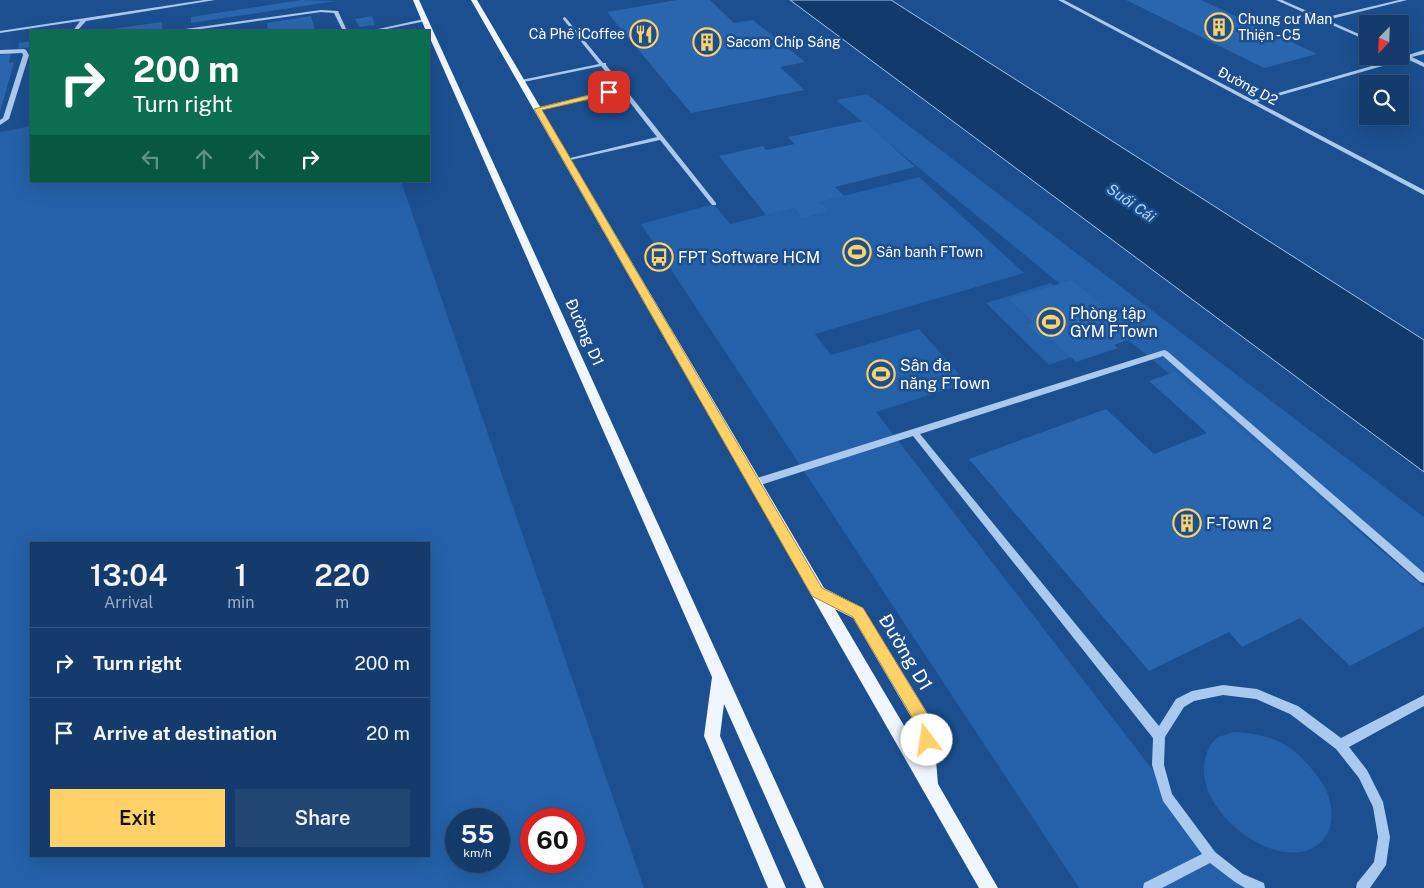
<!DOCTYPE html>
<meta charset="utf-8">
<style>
body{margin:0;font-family:"Public Sans",sans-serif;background:#214673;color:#f1f3f6;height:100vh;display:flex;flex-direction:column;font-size:19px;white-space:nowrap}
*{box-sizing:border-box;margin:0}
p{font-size:16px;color:#9dadc1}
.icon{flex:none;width:28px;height:28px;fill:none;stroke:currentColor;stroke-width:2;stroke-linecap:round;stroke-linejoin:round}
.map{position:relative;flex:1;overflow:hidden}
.drawer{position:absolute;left:30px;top:542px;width:400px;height:315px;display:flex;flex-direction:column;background:#143b6b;border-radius:0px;box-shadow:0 5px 20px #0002,0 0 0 1px #33557e}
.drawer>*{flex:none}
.top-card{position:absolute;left:30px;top:30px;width:400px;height:152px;border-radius:0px;box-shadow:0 5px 20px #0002,0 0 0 1px #33557e;background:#0b6e4f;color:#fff;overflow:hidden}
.needle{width:32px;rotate:203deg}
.buttons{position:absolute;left:1359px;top:15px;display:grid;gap:10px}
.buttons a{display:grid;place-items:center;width:50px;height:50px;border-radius:0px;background:#143b6b;box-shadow:0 5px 20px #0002,0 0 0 1px #33557e;font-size:25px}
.speed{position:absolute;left:445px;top:808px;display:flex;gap:10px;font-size:25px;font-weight:700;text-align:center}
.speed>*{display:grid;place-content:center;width:65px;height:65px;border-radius:50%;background:#143b6b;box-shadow:0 5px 20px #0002,0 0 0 1px #33557e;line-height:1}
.speed small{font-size:12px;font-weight:400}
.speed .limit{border:8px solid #d22;background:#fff;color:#111}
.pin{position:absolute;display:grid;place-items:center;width:42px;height:42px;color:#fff;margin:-21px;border-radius:10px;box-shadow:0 2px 8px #0006}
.me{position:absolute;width:55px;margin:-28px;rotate:346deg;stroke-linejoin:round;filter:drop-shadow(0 0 4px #0008)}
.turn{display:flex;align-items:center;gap:18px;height:105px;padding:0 20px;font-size:22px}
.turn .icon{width:65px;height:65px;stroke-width:2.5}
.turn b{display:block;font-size:35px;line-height:42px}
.lanes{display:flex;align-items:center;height:48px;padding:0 20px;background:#0003;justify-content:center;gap:25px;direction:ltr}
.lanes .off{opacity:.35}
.eta{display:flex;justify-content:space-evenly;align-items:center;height:85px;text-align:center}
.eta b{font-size:30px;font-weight:600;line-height:35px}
.action{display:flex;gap:10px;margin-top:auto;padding:10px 20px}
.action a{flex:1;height:58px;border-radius:0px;background:#ffd166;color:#111;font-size:20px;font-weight:600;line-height:58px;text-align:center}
.action a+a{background:#214673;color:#f1f3f6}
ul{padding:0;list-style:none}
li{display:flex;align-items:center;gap:15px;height:70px;padding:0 20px;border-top:1px solid #33557e}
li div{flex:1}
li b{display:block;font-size:19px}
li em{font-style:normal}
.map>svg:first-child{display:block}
.green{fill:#2461a8;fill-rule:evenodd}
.water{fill:#123a6d;stroke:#9cc4f0}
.building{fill:#2a66ad}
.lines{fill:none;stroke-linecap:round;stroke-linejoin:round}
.minor{fill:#a9c9ee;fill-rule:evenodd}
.major{fill:#f0f6ff;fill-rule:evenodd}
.route{fill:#ffd166;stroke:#a68842}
.labels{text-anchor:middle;stroke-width:5;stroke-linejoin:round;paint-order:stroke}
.far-poi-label{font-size:14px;fill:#fff;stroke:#1b4f8f;text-anchor:start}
.far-street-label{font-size:14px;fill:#fff;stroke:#1b4f8f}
.far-water-label{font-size:15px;font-style:italic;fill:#b5d3f5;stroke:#1b4f8f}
.poi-label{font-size:16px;fill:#fff;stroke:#1b4f8f;text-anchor:start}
.street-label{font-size:16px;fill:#fff;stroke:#1b4f8f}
.near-street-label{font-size:19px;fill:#fff;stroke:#1b4f8f}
</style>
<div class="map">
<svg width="1424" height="888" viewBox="0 0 1424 888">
<rect width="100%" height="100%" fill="#1b4f8f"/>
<!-- green -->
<path class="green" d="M 867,94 L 1424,517 L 1424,583 L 836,100 Z
M 31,126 L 31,181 L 401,181 L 644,888 L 0,888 L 0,132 ZM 31,544 L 429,544 L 429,856 L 31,856 ZM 456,819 L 499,819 L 499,861 L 456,861 ZM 531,819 L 574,819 L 574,861 L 531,861 Z
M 919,177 L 1024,273 L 815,334 L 831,355 L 919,329 L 967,383 L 876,412 L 1244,888 L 1079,888 L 641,224 L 714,204 L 730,224 Z
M 1051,283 L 1117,341 L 1049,365 L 986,303 Z
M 1233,732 C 1256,733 1276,737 1294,751 C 1305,760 1316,773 1324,786 C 1338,811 1334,846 1301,852 C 1256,859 1191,802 1206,755 C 1208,748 1213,740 1219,737 C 1223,735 1229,734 1233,732 Z"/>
<!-- water -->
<path class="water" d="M 790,0 L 891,0 L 1424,340 L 1424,472 Z"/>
<!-- building -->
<path class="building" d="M 302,0 L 336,1 L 191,23 L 191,17 Z
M 677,0 L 710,0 L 734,23 L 753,20 L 805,62 L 780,67 L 804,90 L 691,113 L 607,12 Z
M 1126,0 L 1201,0 L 1317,54 L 1264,68 Z
M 311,16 L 315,31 L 268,31 L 267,23 Z
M 372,16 L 375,25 L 359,27 L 355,19 Z
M 162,22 L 162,29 L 148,31 L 112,31 L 112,29 Z
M 31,41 L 31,47 L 18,49 L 19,43 Z
M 11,53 L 9,63 L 14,62 L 0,112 L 0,55 Z
M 864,121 L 915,167 L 835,187 L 844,196 L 819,202 L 828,211 L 802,218 L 795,208 L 766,215 L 719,156 L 763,146 L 766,150 L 795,144 L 788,137 Z
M 1072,280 L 1138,336 L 1114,345 L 1118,348 L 1076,362 L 1050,338 L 1043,340 L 1027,325 L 1033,322 L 1009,299 Z
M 1174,372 L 1424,587 L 1424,627 L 1350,666 L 1300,618 L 1242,647 L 1229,632 L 1149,671 L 969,459 L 1106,409 L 1154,454 L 1207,433 L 1149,381 Z"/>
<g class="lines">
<!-- minor -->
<path class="minor" d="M 204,0 L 215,0 L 86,21 L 77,31 L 73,31 L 80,21 L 0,33 L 0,31 Z
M 1058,0 L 1064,0 L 1253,100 L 1403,57 L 1402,54 L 1408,55 L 1424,50 L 1424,54 L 1412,57 L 1424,63 L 1424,67 L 1407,59 L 1257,102 L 1424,190 L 1424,195 Z
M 1276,0 L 1282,0 L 1323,18 L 1399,0 L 1407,0 L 1327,20 L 1368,38 L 1368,41 Z
M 321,10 L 338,11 L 347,31 L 343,31 L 334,13 L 321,12 L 187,31 L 176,31 L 178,30 Z
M 565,17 L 603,63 L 606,63 L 606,65 L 716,203 L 716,205 L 712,205 L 660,140 L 566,161 L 566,159 L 657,137 L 621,91 L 535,110 L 535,108 L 619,88 L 601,66 L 519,83 L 518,82 L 521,80 L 599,64 L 563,19 L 563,18 Z
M 424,19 L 426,19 L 426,21 L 377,31 L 369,31 Z
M 24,49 L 26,50 L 29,55 L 9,119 L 0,125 L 0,120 L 3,118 L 23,55 L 22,53 L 0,54 L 0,50 Z
M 1164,350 L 1167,351 L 1424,573 L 1424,583 L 1420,582 L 1163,356 L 920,434 L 1159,726 L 1176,699 L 1192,691 L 1223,685 L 1257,689 L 1298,706 L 1341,738 L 1424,695 L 1424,706 L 1349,747 L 1367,770 L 1383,802 L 1390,837 L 1386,865 L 1370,888 L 1356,888 L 1357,883 L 1374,862 L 1378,837 L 1373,807 L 1359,778 L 1336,749 L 1290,714 L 1256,699 L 1223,695 L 1194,701 L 1184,707 L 1165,737 L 1164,765 L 1172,794 L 1215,852 L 1243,874 L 1264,883 L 1265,888 L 1245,888 L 1235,882 L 1210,863 L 1162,888 L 1143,888 L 1144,883 L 1202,854 L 1163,801 L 1152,765 L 1153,738 L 913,436 L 754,487 L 751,486 L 749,483 L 751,480 L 754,479 Z"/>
<!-- major -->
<path class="major" d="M 413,0 L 419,0 L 824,888 L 806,888 L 724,704 L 720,736 L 786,888 L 768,888 L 704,736 L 712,677 L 429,36 L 429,31 L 426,31 Z
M 471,0 L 477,0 L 824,588 L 863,608 L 931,719 L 933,725 L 938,784 L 998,888 L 979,888 ZM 835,609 L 853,618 L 917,727 L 919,751 Z"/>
</g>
<!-- route -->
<path class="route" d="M 609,90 L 612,91 L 612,94 L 542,110 L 822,588 L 863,608 L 931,720 L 934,740 L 932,746 L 927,748 L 921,746 L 918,727 L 853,617 L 812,596 L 534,109 Z"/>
<!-- icons -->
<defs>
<g id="building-ring" transform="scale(1.4375)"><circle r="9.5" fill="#1b4f8f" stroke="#ffd166" stroke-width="1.5"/><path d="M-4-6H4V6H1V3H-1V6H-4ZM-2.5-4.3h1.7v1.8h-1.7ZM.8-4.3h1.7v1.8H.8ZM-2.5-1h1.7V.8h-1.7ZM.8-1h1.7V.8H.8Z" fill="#ffd166"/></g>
<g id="restaurant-ring" transform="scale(1.4375)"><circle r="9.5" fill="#1b4f8f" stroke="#ffd166" stroke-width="1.5"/><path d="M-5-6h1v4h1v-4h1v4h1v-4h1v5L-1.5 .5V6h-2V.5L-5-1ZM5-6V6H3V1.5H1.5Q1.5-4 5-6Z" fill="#ffd166"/></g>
<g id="stadium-ring" transform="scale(1.4375)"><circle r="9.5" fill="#1b4f8f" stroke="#ffd166" stroke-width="1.5"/><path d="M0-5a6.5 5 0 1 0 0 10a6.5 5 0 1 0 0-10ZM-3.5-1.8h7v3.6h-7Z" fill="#ffd166"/></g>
<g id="bus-ring" transform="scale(1.4375)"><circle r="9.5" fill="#1b4f8f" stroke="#ffd166" stroke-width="1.5"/><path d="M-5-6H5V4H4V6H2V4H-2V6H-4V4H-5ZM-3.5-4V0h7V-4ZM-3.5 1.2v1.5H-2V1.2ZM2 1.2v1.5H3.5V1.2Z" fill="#ffd166"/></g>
</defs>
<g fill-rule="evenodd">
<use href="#building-ring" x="1219" y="27"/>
<use href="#restaurant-ring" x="644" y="34"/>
<use href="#building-ring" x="707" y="42"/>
<use href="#stadium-ring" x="857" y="252"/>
<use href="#bus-ring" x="659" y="257"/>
<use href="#stadium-ring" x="1051" y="322"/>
<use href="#stadium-ring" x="881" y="374"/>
<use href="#building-ring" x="1187" y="523"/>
</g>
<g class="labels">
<!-- far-poi labels -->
<g class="far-poi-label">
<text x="1238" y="24">Chung cư Man<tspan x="1238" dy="16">Thiện - C5</tspan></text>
<text x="625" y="39" text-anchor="end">Cà Phê iCoffee</text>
<text x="726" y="47">Sacom Chíp Sáng</text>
<text x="876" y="257">Sân banh FTown</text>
</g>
<!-- far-street labels -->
<g class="far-street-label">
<text transform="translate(1248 86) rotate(28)" y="5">Đường D2</text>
</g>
<!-- far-water labels -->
<g class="far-water-label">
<text transform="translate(1131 203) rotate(35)" y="5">Suối Cái</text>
</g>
<!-- poi labels -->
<g class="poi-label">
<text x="678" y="263">FPT Software HCM</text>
<text x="1070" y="319">Phòng tập<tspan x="1070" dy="18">GYM FTown</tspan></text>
<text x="900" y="371">Sân đa<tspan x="900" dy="18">năng FTown</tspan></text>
<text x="1206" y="529">F-Town 2</text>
</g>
<!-- street labels -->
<g class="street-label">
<text transform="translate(585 332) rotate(66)" y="6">Đường D1</text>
</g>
<!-- near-street labels -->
<g class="near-street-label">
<text transform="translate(906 652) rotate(59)" y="7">Đường D1</text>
</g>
</g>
</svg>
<div class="buttons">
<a><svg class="needle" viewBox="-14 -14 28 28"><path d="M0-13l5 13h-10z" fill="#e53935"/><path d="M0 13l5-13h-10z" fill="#9dadc1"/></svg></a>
<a><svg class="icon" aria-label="search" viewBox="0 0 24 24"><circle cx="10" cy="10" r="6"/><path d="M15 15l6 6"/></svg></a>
</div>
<div class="speed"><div>55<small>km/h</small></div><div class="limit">60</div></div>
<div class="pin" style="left:609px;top:92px;background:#d93025"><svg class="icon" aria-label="arrive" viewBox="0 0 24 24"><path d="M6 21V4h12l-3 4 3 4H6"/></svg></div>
<svg class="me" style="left:927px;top:740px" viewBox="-20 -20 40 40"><circle r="19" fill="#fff"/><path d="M0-13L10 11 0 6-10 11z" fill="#ffd166"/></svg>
<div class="top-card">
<div class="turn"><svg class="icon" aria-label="right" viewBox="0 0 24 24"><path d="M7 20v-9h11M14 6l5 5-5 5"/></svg><div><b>200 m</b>Turn right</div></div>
<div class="lanes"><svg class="icon off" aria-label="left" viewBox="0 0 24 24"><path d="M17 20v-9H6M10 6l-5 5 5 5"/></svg><svg class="icon off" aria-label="ahead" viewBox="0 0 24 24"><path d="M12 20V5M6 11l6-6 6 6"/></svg><svg class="icon off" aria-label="ahead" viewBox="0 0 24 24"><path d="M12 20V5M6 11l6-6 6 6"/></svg><svg class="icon" aria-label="right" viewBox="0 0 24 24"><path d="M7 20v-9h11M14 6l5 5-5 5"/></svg></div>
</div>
<section class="drawer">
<div class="eta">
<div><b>13:04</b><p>Arrival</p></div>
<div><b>1</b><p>min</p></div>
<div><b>220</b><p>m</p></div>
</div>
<ul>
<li><svg class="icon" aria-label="right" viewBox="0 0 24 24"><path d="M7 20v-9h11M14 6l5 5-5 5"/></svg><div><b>Turn right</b></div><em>200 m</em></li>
<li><svg class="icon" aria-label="arrive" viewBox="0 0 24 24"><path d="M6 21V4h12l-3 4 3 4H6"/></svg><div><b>Arrive at destination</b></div><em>20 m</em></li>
</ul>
<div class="action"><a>Exit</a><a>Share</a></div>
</section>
</div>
